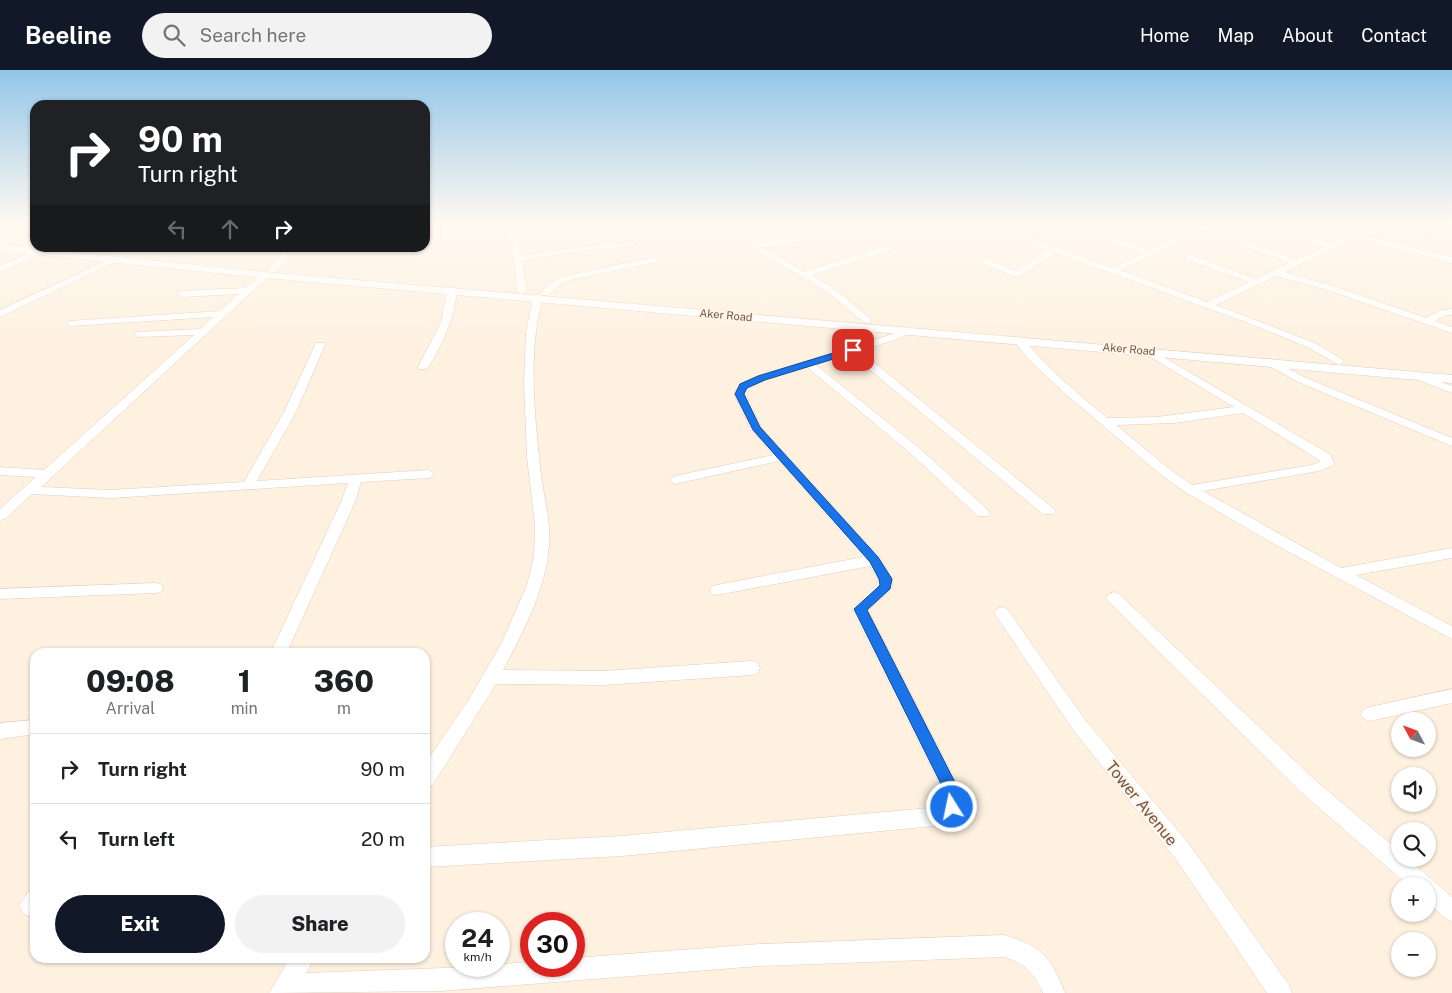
<!DOCTYPE html>
<meta charset="utf-8">
<style>
body{margin:0;font-family:"Public Sans",sans-serif;background:#f2f2f2;color:#202124;height:100vh;display:flex;flex-direction:column;font-size:19px;white-space:nowrap}
*{box-sizing:border-box;margin:0}
p{font-size:16px;color:#757577}
.icon{flex:none;width:28px;height:28px;fill:none;stroke:currentColor;stroke-width:2;stroke-linecap:round;stroke-linejoin:round}
.map{position:relative;flex:1;overflow:hidden}
.details{position:absolute;left:30px;top:578px;width:400px;height:315px;display:flex;flex-direction:column;background:#fff;border-radius:15px;box-shadow:0 1px 4px #0004}
.details>*{flex:none}
.banner{position:absolute;left:30px;top:30px;width:400px;height:152px;border-radius:15px;box-shadow:0 1px 4px #0004;background:#202124;color:#fff;overflow:hidden}
.needle{width:32px;rotate:311deg}
.fabs{position:absolute;left:1391px;top:642px;display:grid;gap:10px}
.fabs a{display:grid;place-items:center;width:45px;height:45px;border-radius:50%;background:#fff;box-shadow:0 1px 4px #0004;font-size:25px}
.speed{position:absolute;left:445px;top:842px;display:flex;gap:10px;font-size:25px;font-weight:700;text-align:center}
.speed>*{display:grid;place-content:center;width:65px;height:65px;border-radius:50%;background:#fff;box-shadow:0 1px 4px #0004;line-height:1}
.speed small{font-size:12px;font-weight:400}
.speed .limit{border:8px solid #d22;background:#fff;color:#111}
.pin{position:absolute;display:grid;place-items:center;width:42px;height:42px;color:#fff;margin:-21px;border-radius:10px;box-shadow:0 2px 8px #0006}
.me{position:absolute;width:55px;margin:-28px;rotate:350deg;stroke-linejoin:round;filter:drop-shadow(0 0 4px #0008)}
.turn{display:flex;align-items:center;gap:18px;height:105px;padding:0 25px;font-size:22px}
.turn .icon{width:65px;height:65px;stroke-width:2.5}
.turn b{display:block;font-size:35px;line-height:42px}
.lanes{display:flex;align-items:center;height:48px;padding:0 25px;background:#0003;justify-content:center;gap:25px;direction:ltr}
.lanes .off{opacity:.35}
.eta{display:flex;justify-content:space-evenly;align-items:center;height:85px;text-align:center}
.eta b{font-size:30px;font-weight:800;line-height:35px}
.cta{display:flex;gap:10px;margin-top:auto;padding:10px 25px}
.cta a{flex:1;height:58px;border-radius:30px;background:#111827;color:#fff;font-size:20px;font-weight:800;line-height:58px;text-align:center}
.cta a+a{background:#f2f2f2;color:#202124}
ul{padding:0;list-style:none}
li{display:flex;align-items:center;gap:15px;height:70px;padding:0 25px;border-top:1px solid #e0e0e0}
li div{flex:1}
li b{display:block;font-size:19px}
li em{font-style:normal}
header{display:flex;align-items:center;gap:30px;box-sizing:border-box;height:70px;padding:0 25px;background:#111827;color:#fff}
header strong{font-size:24px}
nav{display:flex;gap:28px;margin-inline-start:auto;font-size:18px}
.search{width:350px;height:45px;background:#f2f2f2;display:flex;align-items:center;gap:12px;box-sizing:border-box;padding:0 18px;border-radius:28px;color:#757577;font-size:19px}
.map>svg:first-child{display:block}
.lines{fill:none;stroke-linecap:round;stroke-linejoin:round}
.minor-casing{stroke:#e2cdbc;stroke-width:1}
.tertiary-casing{stroke:#e2cdbc;stroke-width:1}
.minor{fill:#fff;fill-rule:evenodd}
.tertiary{fill:#fff;fill-rule:evenodd}
.route{fill:#1a73e8;stroke:#114b97}
.labels{text-anchor:middle;stroke-width:4;stroke-linejoin:round;paint-order:stroke}
.far-street-label{font-size:11px;fill:#765546;stroke:#fff5e8}
.near-street-label{font-size:16px;fill:#765546;stroke:#fff5e8}
</style>
<header>
<strong>Beeline</strong>
<div class="search"><svg class="icon" aria-label="search" viewBox="0 0 24 24"><circle cx="10" cy="10" r="6"/><path d="M15 15l6 6"/></svg>Search here</div>
<nav><a>Home</a><a>Map</a><a>About</a><a>Contact</a></nav>
</header>
<div class="map">
<svg width="1452" height="923" viewBox="0 0 1452 923">
<rect width="100%" height="100%" fill="#fef1e0"/>
<g class="lines">
<!-- minor casing -->
<g class="minor-casing">
<path id="minor" d="M 440,152 L 448,152 L 449,172 L 442,170 Z
M 506,152 L 514,152 L 522,186 L 565,179 L 633,172 L 637,174 L 633,176 L 565,183 L 522,191 L 527,221 L 522,224 L 517,221 L 514,189 Z
M 769,152 L 777,152 L 788,168 L 834,160 L 828,152 L 836,152 L 843,159 L 843,163 L 840,163 L 763,178 L 805,202 L 888,175 L 894,175 L 894,179 L 812,205 L 832,217 L 871,249 L 871,253 L 865,253 L 826,221 L 755,180 L 754,178 L 758,173 L 781,169 Z
M 975,152 L 987,152 L 1112,198 L 1143,183 L 1074,158 L 1074,154 L 1080,154 L 1150,180 L 1175,168 L 1181,168 L 1181,172 L 1120,200 L 1207,232 L 1249,212 L 1185,189 L 1185,185 L 1191,185 L 1256,209 L 1289,193 L 1182,152 L 1194,152 L 1296,190 L 1324,177 L 1249,152 L 1262,152 L 1331,174 L 1368,152 L 1378,152 L 1359,165 L 1452,187 L 1452,193 L 1354,168 L 1284,202 L 1333,216 L 1426,248 L 1441,240 L 1452,239 L 1452,245 L 1446,245 L 1435,251 L 1452,257 L 1452,263 L 1327,220 L 1276,206 L 1216,235 L 1315,273 L 1343,290 L 1344,292 L 1339,295 L 1307,277 L 1251,254 L 1056,183 L 1017,207 L 983,194 L 982,192 L 986,189 L 1016,201 L 1048,180 Z
M 1390,152 L 1404,152 L 1452,166 L 1452,170 Z
M 52,178 L 63,178 L 53,182 L 49,180 Z
M 287,178 L 295,178 L 275,202 L 269,202 L 269,198 Z
M 36,180 L 43,182 L 0,202 L 0,196 Z
M 655,187 L 659,190 L 658,192 L 570,210 L 561,214 L 548,225 L 542,225 L 540,223 L 555,210 L 564,206 Z
M 112,188 L 119,190 L 0,247 L 0,240 Z
M 265,202 L 269,205 L 268,207 L 41,417 L 111,420 L 244,412 L 284,342 L 315,275 L 316,273 L 324,273 L 325,275 L 296,342 L 257,411 L 429,400 L 435,404 L 429,408 L 361,412 L 355,432 L 287,582 L 271,582 L 341,432 L 348,413 L 111,428 L 32,424 L 5,449 L 0,450 L 0,439 L 36,407 L 0,405 L 0,397 L 44,400 L 194,265 L 139,267 L 134,264 L 135,262 L 200,259 L 213,247 L 71,256 L 68,255 L 68,251 L 220,241 L 239,224 L 182,227 L 177,224 L 182,221 L 245,218 Z
M 452,217 L 457,220 C 454,250 443,274 427,299 L 419,299 L 418,297 L 441,252 L 447,220 Z
M 538,224 L 543,227 C 527,280 535,350 541,405 C 544,428 551,452 549,476 C 546,520 523,562 503,600 L 603,601 L 752,591 L 758,593 L 760,598 L 758,603 L 752,605 L 603,615 L 496,614 L 432,716 L 425,718 L 425,694 L 471,626 L 502,572 L 527,515 L 534,486 L 535,455 L 527,387 L 524,313 L 526,262 L 533,227 Z
M 909,257 L 914,260 L 912,262 L 898,269 L 860,281 L 1053,438 L 1055,441 L 1053,444 L 1043,444 L 851,284 L 816,295 L 918,377 L 988,440 L 990,443 L 988,446 L 978,446 L 910,383 L 807,297 C 791,302 752,310 746,324 L 761,357 L 879,486 C 884,495 897,510 891,520 L 868,540 L 962,723 C 962,738 959,749 944,755 L 622,786 L 425,797 L 425,777 L 622,766 L 939,737 L 943,733 L 944,723 L 852,539 L 878,514 L 878,509 L 870,496 L 717,525 L 712,524 L 710,520 L 712,516 L 717,515 L 863,487 L 779,391 L 675,414 L 669,410 L 675,406 L 773,385 L 750,358 L 734,324 L 740,314 L 758,306 L 890,265 Z
M 1019,267 L 1023,268 C 1047,298 1077,323 1107,348 L 1157,347 L 1234,337 L 1144,283 L 1144,279 L 1148,278 L 1331,385 L 1334,393 L 1332,396 L 1319,401 L 1203,421 L 1341,498 L 1452,478 L 1452,488 L 1356,505 L 1452,556 L 1452,569 L 1276,475 L 1185,422 L 1160,404 L 1068,326 L 1029,290 L 1014,270 ZM 1243,343 L 1321,391 L 1312,395 L 1192,415 L 1168,398 L 1116,355 L 1175,353 Z
M 1270,289 L 1306,308 L 1452,368 L 1452,376 L 1298,312 L 1266,294 L 1265,292 L 1266,290 Z
M 1417,303 L 1452,316 L 1452,323 L 1413,308 L 1412,306 L 1413,304 Z
M 156,513 L 161,514 L 163,518 L 161,522 L 156,523 L 0,529 L 0,519 Z
M 1114,522 L 1119,524 L 1315,710 L 1400,782 L 1400,789 L 1408,789 L 1452,827 L 1452,852 L 1445,848 L 1428,833 L 1428,816 L 1409,816 L 1301,722 L 1109,532 L 1106,528 L 1109,524 Z
M 1002,537 L 1007,539 L 1086,651 L 1189,774 L 1289,915 L 1292,923 L 1267,923 L 1175,788 L 1074,661 L 997,547 L 994,543 L 997,539 Z
M 1452,619 L 1452,633 L 1370,651 L 1364,649 L 1361,644 L 1364,639 L 1370,637 Z
M 35,650 L 35,664 L 0,669 L 0,653 Z
M 35,819 L 35,844 L 30,847 L 23,843 L 19,836 L 28,822 Z
M 1004,865 C 1042,876 1051,887 1065,923 L 1043,923 C 1035,903 1024,893 1004,887 L 760,896 L 441,921 L 269,923 L 290,888 L 314,888 L 306,903 L 499,896 L 499,894 L 531,892 L 531,896 L 574,896 L 574,888 L 760,874 Z"/>
</g>
<!-- tertiary casing -->
<g class="tertiary-casing">
<path id="tertiary" d="M 0,175 L 265,202 L 1452,305 L 1452,313 L 265,208 L 0,181 Z"/>
</g>
<!-- minor -->
<use href="#minor" class="minor"/>
<!-- tertiary -->
<use href="#tertiary" class="tertiary"/>
</g>
<!-- sky -->
<linearGradient id="sky" x2="0" y2="1"><stop stop-color="#93c6e8"/><stop offset="0.54" stop-color="#fff9f1"/><stop offset="1" stop-color="#fff9f1" stop-opacity="0"/></linearGradient>
<rect width="1452" height="282" fill="url(#sky)"/>
<!-- route -->
<path class="route" d="M 853,277 L 856,278 L 856,282 L 765,310 L 747,318 L 744,324 L 760,357 L 878,487 L 892,509 L 890,519 L 867,540 L 961,724 L 958,742 L 952,744 L 947,742 L 944,737 L 946,724 L 854,539 L 877,518 L 880,515 L 879,509 L 870,492 L 753,360 L 735,324 L 740,314 L 758,306 Z"/>
<g class="labels">
<!-- far-street labels -->
<g class="far-street-label">
<text transform="translate(726 245) rotate(5)" y="4">Aker Road</text>
<text transform="translate(1129 279) rotate(5)" y="4">Aker Road</text>
</g>
<!-- near-street labels -->
<g class="near-street-label">
<text transform="translate(1142 733) rotate(51)" y="6">Tower Avenue</text>
</g>
</g>
</svg>
<div class="fabs">
<a><svg class="needle" viewBox="-14 -14 28 28"><path d="M0-13l5 13h-10z" fill="#e53935"/><path d="M0 13l5-13h-10z" fill="#757577"/></svg></a>
<a><svg class="icon" aria-label="sound" viewBox="0 0 24 24"><path d="M4 9h4l5-4v14l-5-4H4zM17 9q2 3 0 6"/></svg></a>
<a><svg class="icon" aria-label="search" viewBox="0 0 24 24"><circle cx="10" cy="10" r="6"/><path d="M15 15l6 6"/></svg></a>
<a>+</a>
<a>−</a>
</div>
<div class="speed"><div>24<small>km/h</small></div><div class="limit">30</div></div>
<div class="pin" style="left:853px;top:280px;background:#d93025"><svg class="icon" aria-label="arrive" viewBox="0 0 24 24"><path d="M6 21V4h12l-3 4 3 4H6"/></svg></div>
<svg class="me" style="left:952px;top:737px" viewBox="-20 -20 40 40"><circle r="17" fill="#1a73e8" stroke="#fff" stroke-width="3"/><path d="M0-11L8 9 0 5-8 9z" fill="#fff"/></svg>
<div class="banner">
<div class="turn"><svg class="icon" aria-label="right" viewBox="0 0 24 24"><path d="M7 20v-9h11M14 6l5 5-5 5"/></svg><div><b>90 m</b>Turn right</div></div>
<div class="lanes"><svg class="icon off" aria-label="left" viewBox="0 0 24 24"><path d="M17 20v-9H6M10 6l-5 5 5 5"/></svg><svg class="icon off" aria-label="ahead" viewBox="0 0 24 24"><path d="M12 20V5M6 11l6-6 6 6"/></svg><svg class="icon" aria-label="right" viewBox="0 0 24 24"><path d="M7 20v-9h11M14 6l5 5-5 5"/></svg></div>
</div>
<section class="details">
<div class="eta">
<div><b>09:08</b><p>Arrival</p></div>
<div><b>1</b><p>min</p></div>
<div><b>360</b><p>m</p></div>
</div>
<ul>
<li><svg class="icon" aria-label="right" viewBox="0 0 24 24"><path d="M7 20v-9h11M14 6l5 5-5 5"/></svg><div><b>Turn right</b></div><em>90 m</em></li>
<li><svg class="icon" aria-label="left" viewBox="0 0 24 24"><path d="M17 20v-9H6M10 6l-5 5 5 5"/></svg><div><b>Turn left</b></div><em>20 m</em></li>
</ul>
<div class="cta"><a>Exit</a><a>Share</a></div>
</section>
</div>
